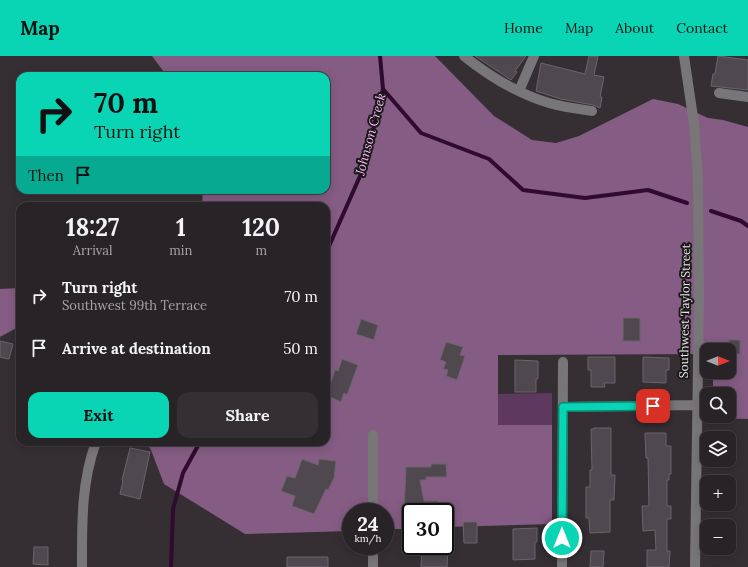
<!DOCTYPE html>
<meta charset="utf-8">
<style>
body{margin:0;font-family:Lora,serif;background:#342f33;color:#f1f3f6;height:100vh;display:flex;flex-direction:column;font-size:15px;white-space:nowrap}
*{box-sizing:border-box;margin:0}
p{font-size:13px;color:#a5a4a7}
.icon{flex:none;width:22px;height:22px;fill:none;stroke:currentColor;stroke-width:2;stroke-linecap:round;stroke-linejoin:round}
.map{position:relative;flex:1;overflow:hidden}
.details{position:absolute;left:16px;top:146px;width:314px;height:244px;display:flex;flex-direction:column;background:#282327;border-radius:12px;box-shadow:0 2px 10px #0003,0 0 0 1px #444044}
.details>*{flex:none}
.guide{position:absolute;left:16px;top:16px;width:314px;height:122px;border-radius:12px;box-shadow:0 2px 10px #0003,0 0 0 1px #444044;background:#09d5b5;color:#111;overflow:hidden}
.needle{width:26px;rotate:90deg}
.buttons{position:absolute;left:700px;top:287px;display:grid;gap:8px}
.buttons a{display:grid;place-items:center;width:36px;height:36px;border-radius:8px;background:#282327;box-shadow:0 2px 10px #0003,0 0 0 1px #444044;font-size:20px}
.speed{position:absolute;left:342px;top:447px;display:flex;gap:8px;font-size:20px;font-weight:700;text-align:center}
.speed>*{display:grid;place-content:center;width:52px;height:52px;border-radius:50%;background:#282327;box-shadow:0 2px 10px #0003,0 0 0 1px #444044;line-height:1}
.speed small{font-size:10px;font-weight:400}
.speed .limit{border:2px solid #111;border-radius:6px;background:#fff;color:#111}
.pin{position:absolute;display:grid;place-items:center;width:34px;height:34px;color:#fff;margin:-17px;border-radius:8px;box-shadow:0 2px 6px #0006}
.me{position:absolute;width:44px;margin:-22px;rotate:0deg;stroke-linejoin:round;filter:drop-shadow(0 0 3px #0008)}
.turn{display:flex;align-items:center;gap:14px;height:84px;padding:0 12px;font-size:18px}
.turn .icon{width:52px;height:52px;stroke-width:2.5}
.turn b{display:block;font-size:28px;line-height:34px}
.then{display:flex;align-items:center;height:38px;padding:0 12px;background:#0003;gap:8px;font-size:15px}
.eta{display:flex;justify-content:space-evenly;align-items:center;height:68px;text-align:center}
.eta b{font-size:24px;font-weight:700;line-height:28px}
.action{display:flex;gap:8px;margin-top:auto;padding:8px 12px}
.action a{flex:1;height:46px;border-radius:12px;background:#09d5b5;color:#111;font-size:16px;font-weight:700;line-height:46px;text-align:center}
.action a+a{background:#342f33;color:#f1f3f6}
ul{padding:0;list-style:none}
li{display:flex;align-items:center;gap:12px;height:52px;padding:0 12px}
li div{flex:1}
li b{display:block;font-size:15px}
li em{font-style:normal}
header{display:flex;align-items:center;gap:24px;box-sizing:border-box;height:56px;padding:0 20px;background:#09d5b5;color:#111}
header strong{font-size:19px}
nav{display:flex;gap:22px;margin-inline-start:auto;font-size:14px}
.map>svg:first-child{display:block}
.green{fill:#5e385e}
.forest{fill:#855c84}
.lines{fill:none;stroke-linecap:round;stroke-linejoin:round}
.stream{stroke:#2e0b2f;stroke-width:4}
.building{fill:#4f494f;stroke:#6b656b}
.minor{stroke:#797679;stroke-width:10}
.route-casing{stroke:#068a76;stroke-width:10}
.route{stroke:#09d5b5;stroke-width:7}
.labels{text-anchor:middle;stroke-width:4;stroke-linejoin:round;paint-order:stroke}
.street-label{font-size:12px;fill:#ece9ec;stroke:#1b181a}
.water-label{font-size:13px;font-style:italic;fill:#f8b9f7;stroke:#1b181a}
</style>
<header>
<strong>Map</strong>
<nav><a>Home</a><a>Map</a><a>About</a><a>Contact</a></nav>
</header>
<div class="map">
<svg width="748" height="511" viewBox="0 0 748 511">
<rect width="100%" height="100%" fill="#352f34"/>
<!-- green -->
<path class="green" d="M 552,337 L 552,369 L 498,369 L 498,338 Z"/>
<!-- forest -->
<path class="forest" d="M 152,0 L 435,0 L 494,60 L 532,84 L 556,87 L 579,80 L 653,43 L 678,48 L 708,62 L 723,64 L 748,71 L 748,363 L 713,362 L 713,360 L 729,360 L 729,338 L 713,338 L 713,316 L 729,316 L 729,294 L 707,294 L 707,298 L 498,299 L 498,369 L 552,369 L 552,468 L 445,471 L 445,456 L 411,456 L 411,473 L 385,473 L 385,456 L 351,456 L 351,475 L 245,478 L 164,428 L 151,394 L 146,386 L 326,386 L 326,150 L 202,150 L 203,134 L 326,134 L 326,20 L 167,20 Z
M 20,232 L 20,270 L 0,281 L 0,233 Z"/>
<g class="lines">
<!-- stream -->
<path class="stream" d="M 383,33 L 421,77 L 489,103 L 523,134 L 585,142 L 648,134 L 687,147
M 711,155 L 741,165 L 748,170
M 326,197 L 364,111 L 383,33 L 380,0
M 171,511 L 173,453 L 183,417 L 200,386"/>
</g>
<!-- building -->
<path class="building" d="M 475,0 L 526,0 L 515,15 L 517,16 L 511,24 Z
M 589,0 L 598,0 L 594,19 L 604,21 L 600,41 L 602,41 L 600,52 L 593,49 L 561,43 L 536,35 L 541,7 L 585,18 Z
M 718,0 L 748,4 L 748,34 L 711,30 L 713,18 L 715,18 Z
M 623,262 L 640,262 L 640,285 L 623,285 Z
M 361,263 L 378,269 L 374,284 L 356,278 Z
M 729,284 L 740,284 L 740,298 L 729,298 Z
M 0,285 L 13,288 L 9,303 L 0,301 Z
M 446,286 L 463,291 L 460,299 L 465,300 L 457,324 L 446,320 L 448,314 L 443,313 L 446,306 L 440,304 Z
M 588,301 L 615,301 L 615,327 L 604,327 L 605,331 L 591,331 L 591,314 L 588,314 Z
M 643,301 L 669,302 L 669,314 L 666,314 L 666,327 L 643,326 Z
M 342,303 L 358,309 L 347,339 L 344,337 L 341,346 L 328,340 L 330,333 L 329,332 L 335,314 L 338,315 Z
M 515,304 L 538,305 L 538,323 L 536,323 L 536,336 L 515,336 Z
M 594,372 L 611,372 L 611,419 L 615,419 L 614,444 L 610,444 L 610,476 L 590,477 L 589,462 L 586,462 L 586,431 L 590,431 L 590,414 L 592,414 L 591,373 L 594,373 Z
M 645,377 L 666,377 L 666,390 L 671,390 L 671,418 L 669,418 L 669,424 L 667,424 L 667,450 L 671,450 L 671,463 L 667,463 L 667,495 L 670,495 L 669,511 L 647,511 L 647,494 L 656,494 L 655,474 L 643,475 L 642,450 L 649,450 L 648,402 L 646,402 Z
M 130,392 L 150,396 L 140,443 L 120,438 L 123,425 L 122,424 Z
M 302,403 L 318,409 L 319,403 L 336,405 L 334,422 L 328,434 L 326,433 L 314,458 L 292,450 L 295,440 L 281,435 L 287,420 L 295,422 Z
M 431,408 L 446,408 L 447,421 L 426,421 L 426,424 L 420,424 L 424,445 L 438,445 L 438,456 L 404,456 L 406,411 L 431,411 Z
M 463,466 L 477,466 L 477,487 L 464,487 Z
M 537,472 L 537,486 L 535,486 L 535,503 L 513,504 L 513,473 Z
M 422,490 L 448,490 L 447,511 L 421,511 Z
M 34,491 L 48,491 L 48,509 L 33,508 Z
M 591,495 L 604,495 L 603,511 L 590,511 Z
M 287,501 L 328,501 L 328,511 L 287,511 Z"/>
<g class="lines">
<!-- minor -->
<path class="minor" d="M 464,0 C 489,20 519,38 549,47 C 563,51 578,53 592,55
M 684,0 L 694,68 L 698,122 L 699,242 L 695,511
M 519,35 L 534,0
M 719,37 L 748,41
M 563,351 L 696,349
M 373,379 L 373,456
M 373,490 L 373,511
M 82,511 C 82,468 81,427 96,386
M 562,511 L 563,306"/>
</g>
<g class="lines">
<!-- route casing -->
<g class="route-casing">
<path id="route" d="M 562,482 L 563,351 L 653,350"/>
</g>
<!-- route -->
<use href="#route" class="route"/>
</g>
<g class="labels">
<!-- street labels -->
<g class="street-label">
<text transform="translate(685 255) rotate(-89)" y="4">Southwest Taylor Street</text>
</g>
<!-- water labels -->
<g class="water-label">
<text transform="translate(370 78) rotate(-75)" y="5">Johnson Creek</text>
</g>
</g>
</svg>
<div class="buttons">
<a><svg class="needle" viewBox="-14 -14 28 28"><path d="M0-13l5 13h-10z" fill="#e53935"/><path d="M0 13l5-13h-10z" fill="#a5a4a7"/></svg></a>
<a><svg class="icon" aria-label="search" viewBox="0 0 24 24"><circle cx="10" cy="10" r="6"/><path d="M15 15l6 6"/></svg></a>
<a><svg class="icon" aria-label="layers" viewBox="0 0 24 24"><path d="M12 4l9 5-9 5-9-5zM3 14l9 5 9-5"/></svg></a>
<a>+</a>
<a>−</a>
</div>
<div class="speed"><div>24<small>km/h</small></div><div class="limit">30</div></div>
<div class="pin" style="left:653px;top:350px;background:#d93025"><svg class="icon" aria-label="arrive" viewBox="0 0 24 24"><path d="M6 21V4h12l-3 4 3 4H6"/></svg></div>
<svg class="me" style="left:562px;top:482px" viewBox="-20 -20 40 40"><circle r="17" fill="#09d5b5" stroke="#fff" stroke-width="3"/><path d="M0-11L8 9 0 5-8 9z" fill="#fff"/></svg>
<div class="guide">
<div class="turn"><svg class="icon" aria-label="right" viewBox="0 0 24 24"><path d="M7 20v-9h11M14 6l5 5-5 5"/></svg><div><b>70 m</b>Turn right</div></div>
<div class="then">Then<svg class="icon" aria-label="arrive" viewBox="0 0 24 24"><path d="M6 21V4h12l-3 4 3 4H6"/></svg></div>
</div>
<section class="details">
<div class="eta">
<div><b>18:27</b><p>Arrival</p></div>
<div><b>1</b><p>min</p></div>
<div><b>120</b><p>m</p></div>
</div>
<ul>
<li><svg class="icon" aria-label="right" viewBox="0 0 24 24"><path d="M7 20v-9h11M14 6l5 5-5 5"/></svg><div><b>Turn right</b><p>Southwest 99th Terrace</p></div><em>70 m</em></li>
<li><svg class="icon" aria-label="arrive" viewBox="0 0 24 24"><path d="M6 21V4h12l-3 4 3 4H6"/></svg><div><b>Arrive at destination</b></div><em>50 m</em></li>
</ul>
<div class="action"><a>Exit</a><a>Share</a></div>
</section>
</div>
